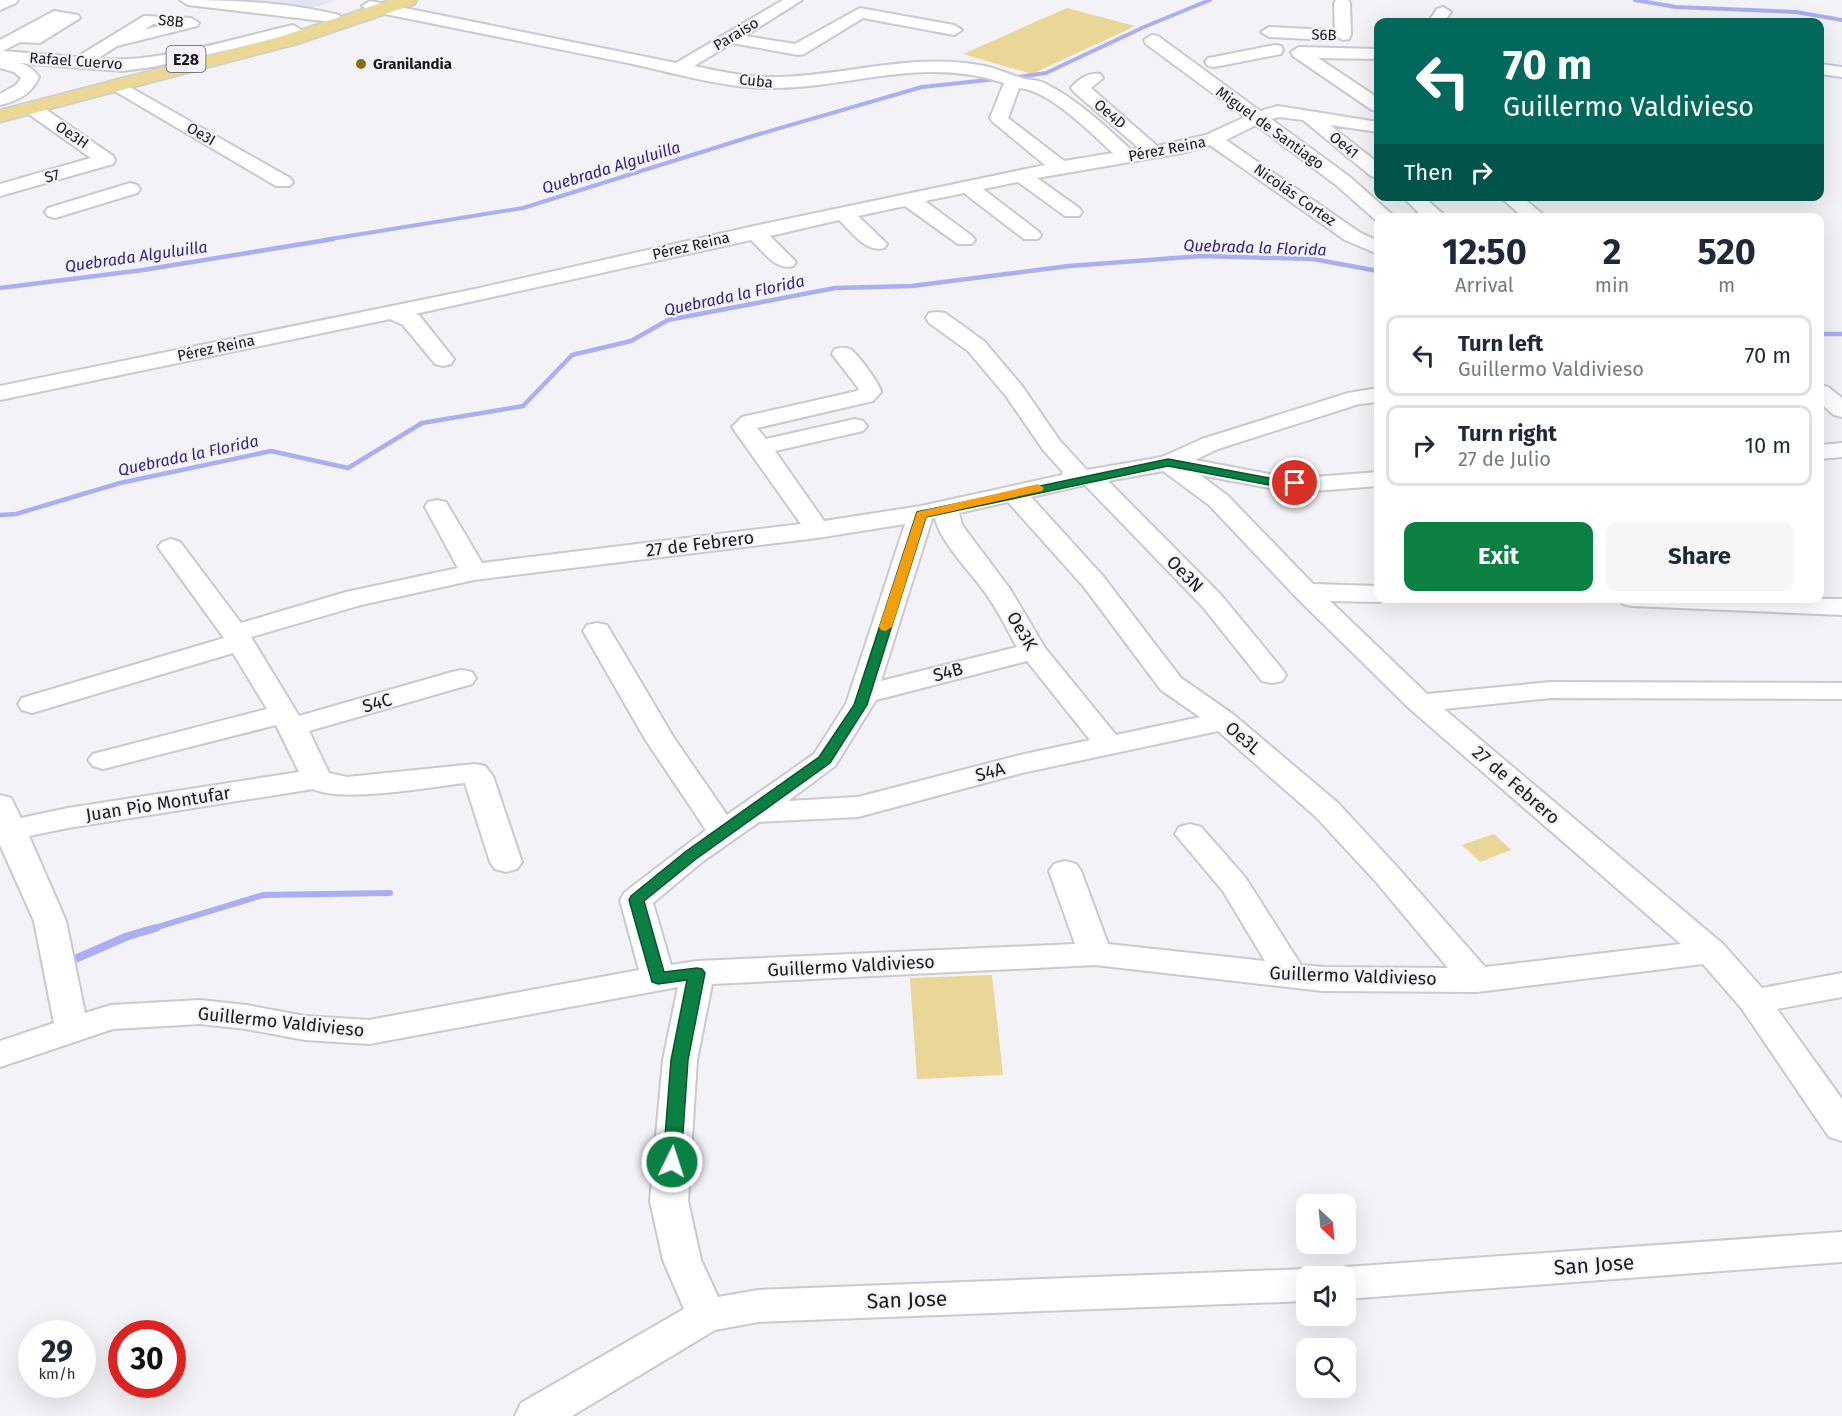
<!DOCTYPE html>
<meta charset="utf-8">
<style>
body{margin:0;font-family:"Fira Sans",sans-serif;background:#f6f6f7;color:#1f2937;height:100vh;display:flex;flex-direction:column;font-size:22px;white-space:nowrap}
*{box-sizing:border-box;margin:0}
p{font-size:20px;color:#747a83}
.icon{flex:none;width:33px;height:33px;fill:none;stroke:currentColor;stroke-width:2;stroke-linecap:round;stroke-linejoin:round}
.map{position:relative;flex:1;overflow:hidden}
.side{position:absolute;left:1374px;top:213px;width:450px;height:390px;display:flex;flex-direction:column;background:#fff;border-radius:12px;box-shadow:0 6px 24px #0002}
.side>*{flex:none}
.banner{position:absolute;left:1374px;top:18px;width:450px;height:183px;border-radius:12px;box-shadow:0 6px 24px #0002;background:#00695c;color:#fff;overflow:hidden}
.needle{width:39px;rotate:154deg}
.buttons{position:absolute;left:1296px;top:1194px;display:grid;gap:12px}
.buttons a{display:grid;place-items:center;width:60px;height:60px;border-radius:12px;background:#fff;box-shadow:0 6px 24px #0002;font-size:30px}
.speed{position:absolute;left:18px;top:1320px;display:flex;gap:12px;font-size:30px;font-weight:700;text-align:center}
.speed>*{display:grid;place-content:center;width:78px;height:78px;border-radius:50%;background:#fff;box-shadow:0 6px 24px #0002;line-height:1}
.speed small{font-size:15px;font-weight:400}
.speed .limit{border:9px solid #d22;background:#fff;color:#111}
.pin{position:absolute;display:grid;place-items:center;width:51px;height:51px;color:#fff;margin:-26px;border:3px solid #fff;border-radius:50%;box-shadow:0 2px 6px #0007}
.me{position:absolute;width:66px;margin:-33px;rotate:4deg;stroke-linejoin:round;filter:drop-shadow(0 0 4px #0008)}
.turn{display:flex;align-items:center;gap:21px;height:126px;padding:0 30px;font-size:27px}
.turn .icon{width:78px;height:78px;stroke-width:2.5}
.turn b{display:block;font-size:42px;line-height:51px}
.then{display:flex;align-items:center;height:57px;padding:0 30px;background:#0003;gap:12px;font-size:22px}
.eta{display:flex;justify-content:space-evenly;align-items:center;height:102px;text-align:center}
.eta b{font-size:36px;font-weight:700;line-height:42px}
.action{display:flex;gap:12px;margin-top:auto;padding:12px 30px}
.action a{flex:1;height:69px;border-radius:12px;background:#0b8043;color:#fff;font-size:24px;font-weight:700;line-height:69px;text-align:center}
.action a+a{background:#f6f6f7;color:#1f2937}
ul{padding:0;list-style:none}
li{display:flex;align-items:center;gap:18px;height:81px;margin:0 12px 9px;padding:0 18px;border:3px solid #e0e1e3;border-radius:12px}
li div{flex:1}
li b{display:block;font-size:22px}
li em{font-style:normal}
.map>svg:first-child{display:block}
.built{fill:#e4e5f2}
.green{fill:#ead696}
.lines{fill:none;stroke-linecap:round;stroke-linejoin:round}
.stream-far3{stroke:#acadf2;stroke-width:4}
.stream-far2{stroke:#acadf2;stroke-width:4.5}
.stream-far1{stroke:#acadf2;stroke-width:6}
.stream{stroke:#acadf2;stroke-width:8}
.minor-casing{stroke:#c9c9cf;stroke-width:4}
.major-casing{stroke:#cdcdcd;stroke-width:3}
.minor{fill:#fff;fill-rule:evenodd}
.major{fill:#ebd896;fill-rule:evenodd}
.route{fill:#0b8043;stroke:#07532c;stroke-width:1.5}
.slow{fill:#f59e0b}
.poi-dot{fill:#876f0f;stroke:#f2f2f7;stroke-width:2}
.labels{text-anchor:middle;stroke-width:4.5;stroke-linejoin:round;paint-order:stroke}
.far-street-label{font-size:15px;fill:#1a1a1c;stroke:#f2f2f7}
.far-poi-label{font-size:15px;font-weight:bold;fill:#1a1a1c;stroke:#f2f2f7;text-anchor:start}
.shield{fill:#f2f2f7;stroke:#5b5b5e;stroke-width:1.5}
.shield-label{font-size:16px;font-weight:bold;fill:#1a1a1c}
.far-water-label{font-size:16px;font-style:italic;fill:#332182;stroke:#f2f2f7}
.street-label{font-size:18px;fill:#1a1a1c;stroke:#f2f2f7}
.near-street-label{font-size:21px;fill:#1a1a1c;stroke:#f2f2f7}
</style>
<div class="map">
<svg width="1842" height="1416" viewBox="0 0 1842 1416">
<rect width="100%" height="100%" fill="#f2f2f7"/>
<!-- built -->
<path class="built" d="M 255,0 L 337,0 L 310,9 L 256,2 Z"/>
<!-- green -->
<path class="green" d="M 1067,8 L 1135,26 L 1032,74 L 963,54 Z
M 1494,834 L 1511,850 L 1480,862 L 1462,845 Z
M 992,975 L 1003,1075 L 917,1079 L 910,978 Z"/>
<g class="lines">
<!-- stream-far3 -->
<path class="stream-far3" d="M 1635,0 L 1676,7 L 1796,12 L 1842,20
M 1010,78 L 1046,73 L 1144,27 L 1210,0
M 324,240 L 523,208 L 756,135 L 922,87 L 997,79"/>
<!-- stream-far2 -->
<path class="stream-far2" d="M 0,288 L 143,270 L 333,239
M 1820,334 L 1842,334
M 0,515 L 16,514 L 120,483 L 271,451 L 348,468 L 422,423 L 523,406 L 572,355 L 631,341 L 668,320 L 835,288 L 912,286 L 1069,266 L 1202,256 L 1313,259 L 1378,271"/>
<!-- stream-far1 -->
<path class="stream-far1" d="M 151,929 L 263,895 L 390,893"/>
<!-- stream -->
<path class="stream" d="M 75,959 L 128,936 L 156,928"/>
<!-- minor casing -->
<g class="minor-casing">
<path id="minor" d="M 0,0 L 18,0 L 16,3 L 0,10 Z
M 180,0 C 232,0 288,2 339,15 L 345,25 L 337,30 L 331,28 L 327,22 L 323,21 L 188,5 Z
M 783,0 L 802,0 L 745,36 L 795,44 L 860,8 L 954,25 L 962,30 L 954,35 L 863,18 L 804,54 L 798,55 L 732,43 L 694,66 C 723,72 750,78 780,77 C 847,75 912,53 979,65 C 993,67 1006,73 1018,77 C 1026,80 1036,79 1044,83 C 1077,99 1105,126 1131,150 L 1139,148 L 1074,92 L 1071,88 C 1078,79 1089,72 1100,74 L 1103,78 L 1091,88 L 1157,146 L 1206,135 L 1245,117 L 1146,44 L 1144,40 L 1152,35 L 1158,36 L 1260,111 L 1278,106 L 1378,122 L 1378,132 L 1330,125 L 1378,163 L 1378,178 L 1371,176 L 1303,120 L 1279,117 L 1271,119 L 1350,177 L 1396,218 L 1378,218 L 1378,222 L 1336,185 L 1256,125 L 1226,140 L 1359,232 L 1378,241 L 1378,254 L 1345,240 L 1210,145 L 1182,153 L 1037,178 L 1079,208 L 1082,212 L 1079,216 L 1065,216 L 1018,182 L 983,189 L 1038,231 L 1041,235 L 1038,239 L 1024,239 L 964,193 L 925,201 L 972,236 L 975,240 L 972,244 L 958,244 L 905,206 L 858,216 L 887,244 L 884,248 C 866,253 852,232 839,220 L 770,236 L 796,262 L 793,266 C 776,271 763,251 751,240 L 415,314 L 419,315 L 454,359 L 451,364 L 443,366 L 435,364 L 403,325 L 390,319 L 0,400 L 0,386 L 475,289 L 754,226 L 1045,165 L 993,122 L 990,118 L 1004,83 C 913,53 838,95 748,87 C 710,84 666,71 628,63 C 542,46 456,28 370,11 L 362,6 L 370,1 L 676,63 ZM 1019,88 C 1049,90 1091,133 1113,153 L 1064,161 L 1008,118 Z
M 1336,0 L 1348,0 L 1350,3 L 1351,35 L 1349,39 L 1343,40 L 1336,36 L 1328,40 L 1269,37 L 1261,32 L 1269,27 L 1328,30 L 1335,33 L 1334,3 Z
M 1443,7 L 1451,12 L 1444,22 L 1428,22 L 1437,9 Z
M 54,11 L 78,15 L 80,18 L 40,43 L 20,42 L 3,51 L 77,57 L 144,16 L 191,18 L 199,23 L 197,26 L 117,46 L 97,59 C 157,64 234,38 293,25 L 301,30 L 293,35 L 152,67 L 122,71 L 19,63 C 28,65 34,70 39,77 C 32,94 17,101 0,105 L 0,94 L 16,85 L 21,78 L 14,72 L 0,68 L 0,40 ZM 153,24 L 163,25 L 144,30 Z
M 1275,45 L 1281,46 L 1283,50 L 1281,54 L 1214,67 L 1208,66 L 1205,62 L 1208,58 L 1214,57 Z
M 1299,47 L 1378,49 L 1378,59 L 1318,58 L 1378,98 L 1378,111 L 1372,110 L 1293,56 L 1291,52 Z
M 1820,64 L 1842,67 L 1842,77 L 1820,74 Z
M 119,81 L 290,178 L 293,182 L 290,186 L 276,186 L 113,90 L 110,86 L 113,82 Z
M 32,103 L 38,104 L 113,156 L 115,160 L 113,164 L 0,196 L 0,184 L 91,158 L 26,112 L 23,108 L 26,104 Z
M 130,183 L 137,185 L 140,189 L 137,193 L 55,218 L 48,216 L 45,212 L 48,208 Z
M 1402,196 L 1423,196 L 1447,218 L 1424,218 Z
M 1499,196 L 1521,196 L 1547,218 L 1524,218 Z
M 937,312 L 945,313 L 984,341 L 1022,386 L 1060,441 L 1087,470 L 1162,457 L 1202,439 L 1348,393 L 1378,388 L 1378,402 L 1359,404 L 1218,449 L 1195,460 L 1275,475 L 1314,477 L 1378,472 L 1378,486 L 1314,491 L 1275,489 L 1200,475 L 1227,495 L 1313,584 L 1378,586 L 1378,598 L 1387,600 L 1378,602 L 1330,601 L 1427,694 L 1551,682 L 1842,683 L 1842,699 L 1551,698 L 1444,709 L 1723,944 L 1762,988 L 1842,973 L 1842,997 L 1777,1009 L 1842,1099 L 1842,1141 L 1829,1137 L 1742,1009 L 1703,964 L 1477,992 L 1323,991 L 1095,965 L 712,984 L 697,1060 L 688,1201 L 701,1260 L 718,1297 L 758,1290 L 1306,1269 L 1320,1274 L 1321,1276 L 1306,1276 L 1306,1301 L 758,1322 L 715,1330 L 572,1416 L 515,1416 L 521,1403 L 684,1309 L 663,1260 L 650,1201 L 663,1060 L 678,987 L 369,1044 L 305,1040 L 246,1029 L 200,1024 L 113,1029 L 0,1067 L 0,1041 L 54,1023 L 34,921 L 0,845 L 0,795 L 11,798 L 21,818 L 68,808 L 299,772 L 276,725 L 103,769 L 93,766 L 88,760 L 93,754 L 267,709 L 233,653 L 32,713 L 22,710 L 18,704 L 22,698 L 224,638 L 158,547 L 162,542 L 171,539 L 180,542 L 241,623 L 346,592 L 458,568 L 425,507 L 428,502 L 437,500 L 446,502 L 482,563 L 801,524 L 732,427 L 742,417 L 857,391 L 859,389 L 832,354 L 835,349 C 840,348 845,347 850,349 C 857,353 880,384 881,392 L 873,401 L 757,428 L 766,439 L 855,419 L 863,421 L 867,426 L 863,431 L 775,451 L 824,521 L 921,506 L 1062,475 L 1063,472 L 1044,451 L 1006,396 L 968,351 L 929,323 L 926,318 L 929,313 ZM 1163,471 L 1209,505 L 1297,598 L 1410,709 L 1681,944 L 1485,967 L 1399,869 L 1338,803 L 1234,715 L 1181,678 L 1102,575 L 1031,497 L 1085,485 L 1203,607 L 1262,681 L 1272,683 L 1282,681 L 1286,675 L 1282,669 L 1221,595 L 1108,481 ZM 1008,502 L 1084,587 L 1161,690 L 1200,717 L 1116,735 L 1045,648 L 1010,589 L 962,525 L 959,513 ZM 935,518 C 941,543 969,570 984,591 C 997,608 1006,628 1017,647 L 881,681 L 932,519 ZM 905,524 L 846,704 L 814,754 L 727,815 L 674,738 L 607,625 L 597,623 L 587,625 L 583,631 L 645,739 L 706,830 L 625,892 L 620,900 L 639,970 L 369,1020 L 305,1016 L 246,1005 L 200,1000 L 111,1005 L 85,1013 L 66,921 L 29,836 L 68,828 L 313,789 C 342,803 430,787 465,783 L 490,862 L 495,869 L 506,872 L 517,869 L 522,862 L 493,776 L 485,766 L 475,764 L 347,777 L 329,773 L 309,731 L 472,684 L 476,678 L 472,672 L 462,670 L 452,672 L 299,716 L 251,637 L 361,605 L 474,580 L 817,538 ZM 1027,661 L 1090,740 L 1020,755 L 858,797 L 788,801 L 835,766 L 876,700 ZM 1218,731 L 1316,817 L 1377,883 L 1448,968 L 1323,967 L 1301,965 L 1245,877 L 1201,827 L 1190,824 L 1179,827 L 1175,834 L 1223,891 L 1265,961 L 1108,944 L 1081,871 L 1076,864 L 1065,861 L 1054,864 L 1049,871 L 1075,944 L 697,961 L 671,965 L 653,903 L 702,862 L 759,822 L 858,817 L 1022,773 Z
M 1820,385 L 1828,387 L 1842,398 L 1842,417 L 1834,415 L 1820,403 Z
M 1842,443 L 1842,457 L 1820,459 L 1820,445 Z
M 1619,598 L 1842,599 L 1842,615 L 1632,606 L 1623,604 Z
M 1842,1232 L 1842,1262 L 1346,1299 L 1346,1276 L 1330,1276 L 1332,1272 L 1346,1267 Z"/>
</g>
<!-- major casing -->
<g class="major-casing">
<path id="major" d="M 390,0 L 417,0 L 415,4 L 297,44 L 0,122 L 0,110 L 283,36 Z"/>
</g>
<!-- minor -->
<use href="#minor" class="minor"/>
<!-- major -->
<use href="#major" class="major"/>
</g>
<!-- route -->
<path class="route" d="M 1168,459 L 1275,479 L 1295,479 L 1301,483 L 1295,487 L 1275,486 L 1168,466 L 926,517 L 867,705 L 830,763 L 696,859 L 644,901 L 664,972 L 697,968 L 702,969 L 705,973 L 688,1060 L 681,1162 L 678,1167 L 672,1169 L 666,1167 L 663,1162 L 671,1060 L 687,980 L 658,984 L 652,982 L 629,900 L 631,896 L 685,852 L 819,757 L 854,705 L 917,512 Z"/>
<!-- slow -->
<path class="slow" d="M 1038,484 L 1044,488 L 1042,491 L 926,517 L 892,627 L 885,631 L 881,630 L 879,627 L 917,512 Z"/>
<!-- markers -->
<circle class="poi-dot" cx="361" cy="64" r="6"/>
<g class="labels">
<!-- far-street labels -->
<g class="far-street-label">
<text transform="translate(171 21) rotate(6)" y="5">S8B</text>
<text transform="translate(736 34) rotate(-31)" y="5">Paraiso</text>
<text transform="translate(1324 35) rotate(2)" y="5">S6B</text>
<text transform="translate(76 61) rotate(4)" y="5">Rafael Cuervo</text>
<text transform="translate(756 81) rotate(6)" y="5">Cuba</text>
<text transform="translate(1110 114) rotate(40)" y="5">Oe4D</text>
<text transform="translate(1270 128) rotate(36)" y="5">Miguel de Santiago</text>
<text transform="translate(201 134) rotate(30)" y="5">Oe3I</text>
<text transform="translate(72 135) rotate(34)" y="5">Oe3H</text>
<text transform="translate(1344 145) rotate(39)" y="5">Oe41</text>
<text transform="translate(1167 149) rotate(-11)" y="5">Pérez Reina</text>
<text transform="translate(52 176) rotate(-15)" y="5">S7</text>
<text transform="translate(1295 195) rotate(35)" y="5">Nicolás Cortez</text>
<text transform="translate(691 246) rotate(-13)" y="5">Pérez Reina</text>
<text transform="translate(216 348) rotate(-12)" y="5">Pérez Reina</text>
</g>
<!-- far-poi labels -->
<g class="far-poi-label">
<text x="373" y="69">Granilandia</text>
</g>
<!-- shield labels -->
<rect class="shield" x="166.5" y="46" width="39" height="26" rx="4.5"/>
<g class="shield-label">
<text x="186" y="65">E28</text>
</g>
<!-- far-water labels -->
<g class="far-water-label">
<text transform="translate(611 167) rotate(-17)" y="6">Quebrada Alguluilla</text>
<text transform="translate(1255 247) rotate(2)" y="6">Quebrada la Florida</text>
<text transform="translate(136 256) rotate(-8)" y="6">Quebrada Alguluilla</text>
<text transform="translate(734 295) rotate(-12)" y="6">Quebrada la Florida</text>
<text transform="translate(188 455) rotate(-12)" y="6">Quebrada la Florida</text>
</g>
<!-- street labels -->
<g class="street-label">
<text transform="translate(700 544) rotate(-7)" y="6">27 de Febrero</text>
<text transform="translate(1185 574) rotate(45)" y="6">Oe3N</text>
<text transform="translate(1022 631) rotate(59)" y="6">Oe3K</text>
<text transform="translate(948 672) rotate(-15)" y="6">S4B</text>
<text transform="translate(377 703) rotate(-16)" y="6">S4C</text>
<text transform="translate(1243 738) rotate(40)" y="6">Oe3L</text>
<text transform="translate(990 772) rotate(-15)" y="6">S4A</text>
<text transform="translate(1516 785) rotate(41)" y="6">27 de Febrero</text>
<text transform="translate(158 804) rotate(-9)" y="6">Juan Pio Montufar</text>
<text transform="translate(851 966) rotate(-3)" y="6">Guillermo Valdivieso</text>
<text transform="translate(1353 976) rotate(2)" y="6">Guillermo Valdivieso</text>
<text transform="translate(281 1022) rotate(6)" y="6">Guillermo Valdivieso</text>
</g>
<!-- near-street labels -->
<g class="near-street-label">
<text transform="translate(1594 1265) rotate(-4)" y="7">San Jose</text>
<text transform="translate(907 1300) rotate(-2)" y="7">San Jose</text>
</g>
</g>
</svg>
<div class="buttons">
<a><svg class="needle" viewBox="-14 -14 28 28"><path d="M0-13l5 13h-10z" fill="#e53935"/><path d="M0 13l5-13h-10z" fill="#747a83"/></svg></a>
<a><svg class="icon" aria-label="sound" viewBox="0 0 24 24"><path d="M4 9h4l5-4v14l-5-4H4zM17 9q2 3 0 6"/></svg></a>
<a><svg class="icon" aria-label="search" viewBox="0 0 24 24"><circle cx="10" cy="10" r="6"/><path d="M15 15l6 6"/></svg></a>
</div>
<div class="speed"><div>29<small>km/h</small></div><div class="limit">30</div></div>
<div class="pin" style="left:1295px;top:483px;background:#d93025"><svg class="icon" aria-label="arrive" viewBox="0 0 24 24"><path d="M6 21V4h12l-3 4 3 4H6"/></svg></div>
<svg class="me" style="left:672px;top:1162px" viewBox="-20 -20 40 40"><circle r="17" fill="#0b8043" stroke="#fff" stroke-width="3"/><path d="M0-11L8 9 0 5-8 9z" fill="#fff"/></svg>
<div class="banner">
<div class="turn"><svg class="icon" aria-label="left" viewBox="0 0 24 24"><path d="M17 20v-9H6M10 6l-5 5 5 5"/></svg><div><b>70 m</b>Guillermo Valdivieso</div></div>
<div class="then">Then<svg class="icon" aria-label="right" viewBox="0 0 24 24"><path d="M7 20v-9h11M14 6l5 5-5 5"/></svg></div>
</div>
<section class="side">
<div class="eta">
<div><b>12:50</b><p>Arrival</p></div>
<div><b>2</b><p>min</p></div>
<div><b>520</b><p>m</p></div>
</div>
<ul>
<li><svg class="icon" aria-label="left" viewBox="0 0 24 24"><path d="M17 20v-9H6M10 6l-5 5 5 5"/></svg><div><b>Turn left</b><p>Guillermo Valdivieso</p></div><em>70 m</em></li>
<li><svg class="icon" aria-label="right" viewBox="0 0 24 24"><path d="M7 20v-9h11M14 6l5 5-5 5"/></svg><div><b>Turn right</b><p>27 de Julio</p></div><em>10 m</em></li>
</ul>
<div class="action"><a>Exit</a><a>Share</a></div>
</section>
</div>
